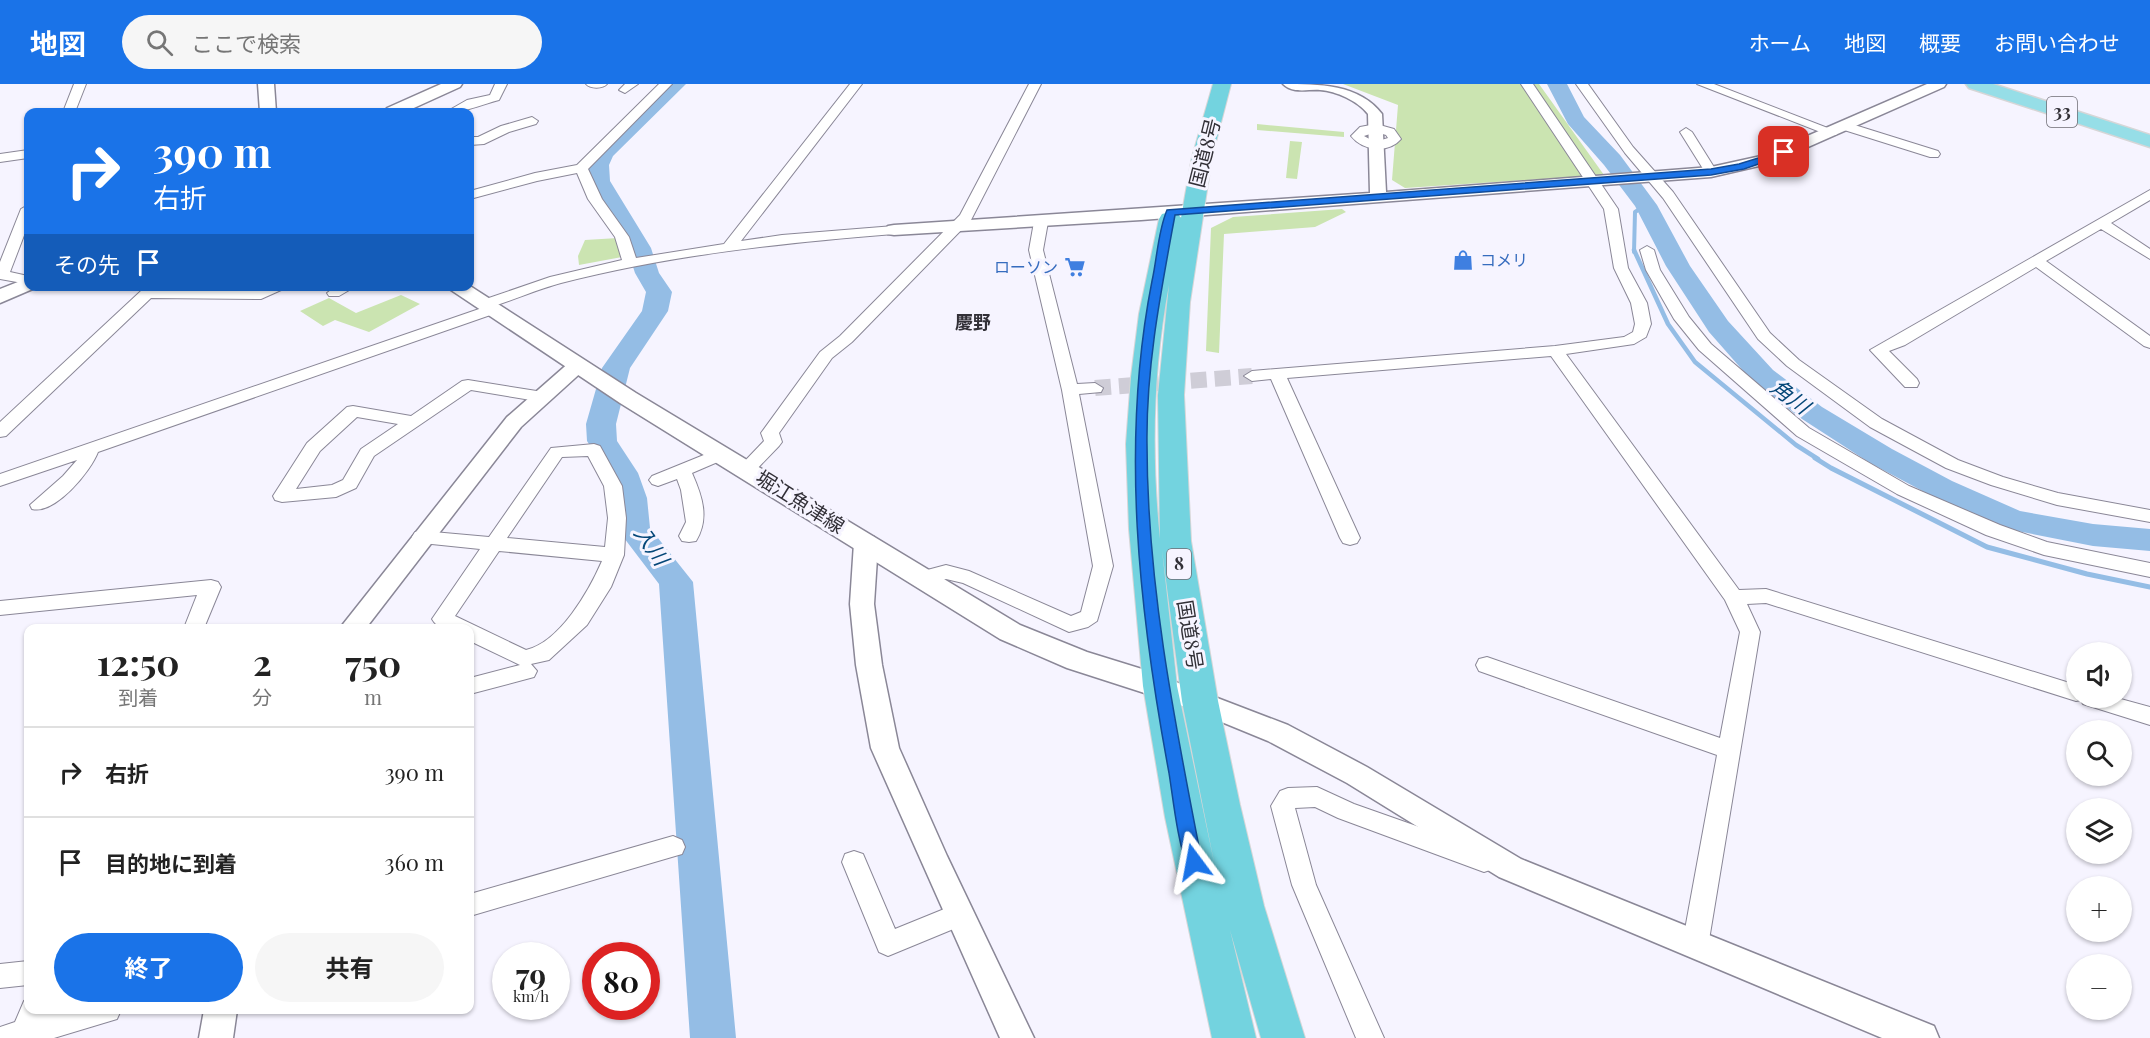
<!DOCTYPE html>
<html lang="ja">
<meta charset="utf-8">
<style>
body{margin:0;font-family:"Playfair Display","Noto Sans JP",serif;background:#f6f6f6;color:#222;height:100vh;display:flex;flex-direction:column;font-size:22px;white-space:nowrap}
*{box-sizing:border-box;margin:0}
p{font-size:20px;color:#767676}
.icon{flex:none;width:33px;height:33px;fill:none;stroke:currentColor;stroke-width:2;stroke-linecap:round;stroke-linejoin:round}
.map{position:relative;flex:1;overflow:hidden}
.drawer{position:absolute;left:24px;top:540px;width:450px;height:390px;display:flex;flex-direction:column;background:#fff;border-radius:12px;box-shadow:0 2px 4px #0004}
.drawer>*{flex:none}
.hud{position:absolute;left:24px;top:24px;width:450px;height:183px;border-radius:12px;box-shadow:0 2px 4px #0004;background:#1a73e8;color:#fff;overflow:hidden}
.buttons{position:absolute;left:2066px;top:558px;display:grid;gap:12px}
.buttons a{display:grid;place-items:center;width:66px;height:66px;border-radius:50%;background:#fff;box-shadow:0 2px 4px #0004;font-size:30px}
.speed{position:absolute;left:492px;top:858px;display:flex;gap:12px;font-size:30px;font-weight:700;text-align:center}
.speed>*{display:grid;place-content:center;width:78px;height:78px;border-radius:50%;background:#fff;box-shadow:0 2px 4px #0004;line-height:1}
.speed small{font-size:15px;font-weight:400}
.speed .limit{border:9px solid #d22;background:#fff;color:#111}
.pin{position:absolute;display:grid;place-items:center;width:51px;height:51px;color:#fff;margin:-26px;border-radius:12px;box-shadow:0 3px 9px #0006}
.me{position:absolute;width:66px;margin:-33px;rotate:347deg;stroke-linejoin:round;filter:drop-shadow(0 0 4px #0008)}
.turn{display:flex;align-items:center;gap:21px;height:126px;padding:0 30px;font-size:27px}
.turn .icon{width:78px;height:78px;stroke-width:2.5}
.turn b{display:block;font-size:42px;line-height:51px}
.then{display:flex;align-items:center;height:57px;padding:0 30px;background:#0003;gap:12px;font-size:22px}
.eta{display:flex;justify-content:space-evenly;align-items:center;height:102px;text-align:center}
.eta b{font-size:36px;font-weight:700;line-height:42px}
.button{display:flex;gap:12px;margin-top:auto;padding:12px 30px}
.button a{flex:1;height:69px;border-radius:36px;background:#1a73e8;color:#fff;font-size:24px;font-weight:700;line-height:69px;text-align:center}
.button a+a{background:#f6f6f6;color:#222}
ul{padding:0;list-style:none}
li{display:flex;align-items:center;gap:18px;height:90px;padding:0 30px;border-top:2px solid #e0e0e0}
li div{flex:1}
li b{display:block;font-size:22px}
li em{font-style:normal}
header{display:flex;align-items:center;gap:36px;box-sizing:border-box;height:84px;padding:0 30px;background:#1a73e8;color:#fff}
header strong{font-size:28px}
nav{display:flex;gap:33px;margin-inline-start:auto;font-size:21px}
.search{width:420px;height:54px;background:#f6f6f6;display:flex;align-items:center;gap:15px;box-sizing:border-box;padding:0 21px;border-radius:33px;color:#767676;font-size:22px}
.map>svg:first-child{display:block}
.green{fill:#cbe4b1}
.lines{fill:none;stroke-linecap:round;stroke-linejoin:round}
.stream-far2{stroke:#94bde5;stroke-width:4}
.stream-far1{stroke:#94bde5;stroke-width:4.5}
.stream{stroke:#94bde5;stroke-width:5}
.river{fill:#94bde5;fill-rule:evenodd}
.minor-tunnel{stroke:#cfcdd7;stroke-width:16;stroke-dasharray:16 8;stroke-linecap:butt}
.minor-casing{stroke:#8a8797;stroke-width:2}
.tertiary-casing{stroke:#8a8797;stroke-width:3}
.secondary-casing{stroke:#8a8797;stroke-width:3}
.primary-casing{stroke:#d6d6d7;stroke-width:3}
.trunk-casing{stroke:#d6d6d7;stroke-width:2}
.minor{fill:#fff;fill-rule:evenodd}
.tertiary{fill:#fff;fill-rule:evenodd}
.secondary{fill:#fff;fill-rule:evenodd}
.primary{fill:#96dee7;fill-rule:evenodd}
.trunk{fill:#73d3df;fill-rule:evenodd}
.route{fill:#1a73e8;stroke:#114b97;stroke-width:1.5}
.labels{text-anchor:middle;stroke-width:6;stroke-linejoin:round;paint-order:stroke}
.far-shop-label{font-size:16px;fill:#366cbe;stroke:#f6f4ff;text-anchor:start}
.shield{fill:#f6f4ff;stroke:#6d6b73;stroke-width:1.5}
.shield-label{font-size:18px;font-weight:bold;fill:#323037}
.far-neighbourhood-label{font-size:18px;font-weight:bold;fill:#323037;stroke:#f6f4ff}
.street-label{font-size:20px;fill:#323037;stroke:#f6f4ff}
.water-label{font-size:21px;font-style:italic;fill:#054778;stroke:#f6f4ff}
</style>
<header>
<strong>地図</strong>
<div class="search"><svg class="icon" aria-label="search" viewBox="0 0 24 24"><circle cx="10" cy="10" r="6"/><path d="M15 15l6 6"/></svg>ここで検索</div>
<nav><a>ホーム</a><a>地図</a><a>概要</a><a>お問い合わせ</a></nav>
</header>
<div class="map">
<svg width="2150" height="954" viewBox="0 0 2150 954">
<rect width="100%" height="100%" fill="#f6f4ff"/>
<!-- green -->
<path class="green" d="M 1343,0 L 1539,0 L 1604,91 L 1405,104 L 1392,96 L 1398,21 Z
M 1257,40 L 1344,48 L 1344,53 L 1257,46 Z
M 1290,57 L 1302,58 L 1297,95 L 1286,94 Z
M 1342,125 L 1346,128 L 1315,143 L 1224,150 L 1219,269 L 1206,267 L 1211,144 L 1233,133 Z
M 618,154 L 622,173 L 579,181 L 578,172 L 585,156 Z
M 401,211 L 420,220 L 369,248 L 335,236 L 323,242 L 300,227 L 329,214 L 356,229 Z"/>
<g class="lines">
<!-- stream-far2 -->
<path class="stream-far2" d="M 1634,168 L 1635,128 L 1646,121"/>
<!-- stream-far1 -->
<path class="stream-far1" d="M 1634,166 L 1668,240 L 1695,278 L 1796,361 L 1818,375"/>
<!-- stream -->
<path class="stream" d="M 1815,374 L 1831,384 L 1987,463 L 2087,490 L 2150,503"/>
<!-- river -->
<path class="river" d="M 665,0 L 686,0 L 613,72 L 609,81 L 610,97 L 651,164 L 659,189 L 672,208 L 668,227 L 630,284 L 616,340 L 617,357 L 638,389 L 647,414 L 650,444 L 693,498 L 736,954 L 690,954 L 659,500 L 618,446 L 615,414 L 608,389 L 587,357 L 586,340 L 602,284 L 642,227 L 646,208 L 635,189 L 627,164 L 588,97 L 587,81 L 596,64 Z
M 1547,0 L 1567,0 L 1584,33 L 1620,71 L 1657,121 L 1690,182 L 1728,237 L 1773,286 L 1822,323 L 1892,365 L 1952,397 L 2020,427 L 2093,440 L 2150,445 L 2150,467 L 2093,462 L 2002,444 L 1930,411 L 1870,379 L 1802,335 L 1753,298 L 1709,248 L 1666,182 L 1635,122 L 1604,81 L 1568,40 Z"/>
<!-- minor-tunnel -->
<path class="minor-tunnel" d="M 1095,304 L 1252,292"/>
<!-- minor casing -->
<g class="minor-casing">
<path id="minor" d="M 74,0 L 86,0 L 75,28 L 63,28 Z
M 495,0 L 507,0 L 499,16 C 483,20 461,30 446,28 L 467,16 L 490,11 Z
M 586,0 L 607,0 C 603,5 590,5 586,0 Z
M 625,0 L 638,0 L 625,9 L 619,6 Z
M 659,0 L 672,0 L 588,85 L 602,115 L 629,153 L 636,174 L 724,160 L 850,0 L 862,0 L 741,157 L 782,151 L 894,142 L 901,146 L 894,150 C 782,159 670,171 561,199 C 539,205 518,214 497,221 L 502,225 L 499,228 L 98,368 C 91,387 55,431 32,425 L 30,421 L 63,392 L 77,376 L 0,402 L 0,390 L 482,224 L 477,220 L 480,217 L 550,193 L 622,176 L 615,153 L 588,115 L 577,89 L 537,97 L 470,115 L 470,107 L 535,89 L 577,81 Z
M 1029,0 L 1041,0 L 971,136 L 852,258 L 832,274 L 779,349 L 782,358 L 779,362 L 753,389 L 741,389 L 738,385 L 741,381 L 764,357 L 761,349 L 820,268 L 840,252 L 960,131 Z
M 1521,0 L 1533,0 L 1618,125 L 1628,184 L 1647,219 L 1651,240 L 1646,253 L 1634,260 L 1566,270 L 1739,506 L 1766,505 L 2076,601 L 2076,614 L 2117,614 L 2150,623 L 2150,641 L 2083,620 L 2081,616 L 2076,617 L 1766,519 L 1747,520 L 1760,548 L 1708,862 L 1704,870 L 1695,874 L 1686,870 L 1682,862 L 1717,671 L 1479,587 L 1476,581 L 1479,575 L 1487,573 L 1720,654 L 1740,548 L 1725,516 L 1551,272 L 1287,294 L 1360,454 L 1357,459 L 1350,461 L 1343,459 L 1340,454 L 1271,295 L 1252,297 L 1244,292 L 1252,287 L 1555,262 L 1624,253 L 1633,248 L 1635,240 L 1631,219 L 1614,184 L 1604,125 Z
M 1576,0 L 1588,0 L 1633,63 L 1673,108 L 1770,249 L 1799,276 L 1882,335 L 1958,376 L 2003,393 L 2058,409 L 2150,426 L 2150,438 L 2057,421 L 1991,401 L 1946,384 L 1870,343 L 1787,282 L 1758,255 L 1663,114 L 1625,69 Z
M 1697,0 L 1714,0 L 1838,48 L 1836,51 L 1828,51 Z
M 532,33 L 538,37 L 536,40 L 509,48 L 484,60 L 470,61 L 470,53 L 478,53 L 501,42 Z
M 1845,38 L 1938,67 L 1940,70 L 1938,73 L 1930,73 L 1841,45 L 1839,42 Z
M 1376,40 L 1394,45 L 1401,55 C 1388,70 1363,67 1351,52 L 1360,43 ZM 1376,48 L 1386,51 L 1388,54 L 1375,58 L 1364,52 Z
M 1686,44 L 1692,48 L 1717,88 L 1716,91 L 1706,91 L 1705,88 L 1680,48 Z
M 28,66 L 28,74 L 0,78 L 0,70 Z
M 2150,106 L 2150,116 L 2111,139 L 2150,165 L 2150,175 L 2101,145 L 2046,177 L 2150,252 L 2150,264 L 2144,262 L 2036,183 L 1905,261 L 1889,267 L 1917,295 L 1919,299 L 1917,303 L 1905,303 L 1870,266 Z
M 28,121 L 28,141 L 10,188 L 28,192 L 28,200 L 0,195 L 0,178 L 21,125 Z
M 1041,134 L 1048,138 L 1043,166 L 1077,300 L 1095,299 L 1103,304 L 1101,308 L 1079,310 L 1113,482 L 1097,537 L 1088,543 L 1069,548 L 963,499 L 946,495 L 923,501 L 916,499 L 913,494 L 916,489 L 946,481 L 969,487 L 1071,532 L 1081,528 L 1093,482 L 1062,306 L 1029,166 L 1034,138 Z
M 1647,162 L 1654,166 L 1660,186 L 1689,233 L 1711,260 L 1809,344 L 1909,402 L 2000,441 L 2047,458 L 2150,479 L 2150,493 L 2044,471 L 1986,451 L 1897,410 L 1797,352 L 1699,266 L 1674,235 L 1646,186 L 1640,166 Z
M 268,202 L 290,202 L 261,215 L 151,214 L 6,352 L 0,353 L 0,338 L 142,206 L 259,205 Z
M 336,202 L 356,202 L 339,212 L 329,212 L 327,209 Z
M 468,296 L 543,308 L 551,313 L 543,318 L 471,306 L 374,372 L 356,404 L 336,413 L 282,418 L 275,416 L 273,412 L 307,359 L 347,323 L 353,322 L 411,332 L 462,297 ZM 357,333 L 398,340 L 361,365 L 343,396 L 332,401 L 296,405 L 320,367 Z
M 594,360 L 600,362 L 622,402 L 626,434 L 624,471 L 611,503 L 587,541 L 549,576 L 531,580 L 537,587 L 534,593 L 470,610 L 470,594 L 520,581 L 470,557 L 470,544 C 456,544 439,548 432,535 L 480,465 L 422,459 L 415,458 L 412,453 L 415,448 L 422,447 L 489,453 L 551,364 ZM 588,372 L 604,402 L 608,434 L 605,463 L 507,454 L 562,373 ZM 499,467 L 602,477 C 589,507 560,558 526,566 L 455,532 Z
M 721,364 L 727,366 L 730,370 L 727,374 L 692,389 C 702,412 710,434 696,457 L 689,458 L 682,457 L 679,452 L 686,438 L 681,406 L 677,395 L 658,402 L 652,400 L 649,396 L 652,392 Z
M 211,496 L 218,498 L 221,503 L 204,544 L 184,544 L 197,511 L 0,531 L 0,517 Z
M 1317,703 L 1354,720 L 1493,769 L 1496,777 L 1493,785 L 1484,788 L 1338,734 L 1315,723 L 1295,724 L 1316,801 L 1384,954 L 1356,954 L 1292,801 L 1271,722 L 1280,707 L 1288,704 Z
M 673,752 L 682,756 L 685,763 L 682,770 L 470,832 L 470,810 Z
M 854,767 L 863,770 L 895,845 L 959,819 L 968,823 L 972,831 L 968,839 L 888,872 L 879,868 L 842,778 L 845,770 Z
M 28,877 L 28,901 L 0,904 L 0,880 Z
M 28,915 L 28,926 L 47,926 L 46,930 L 62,926 L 121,926 L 117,935 L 54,954 L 0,954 L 0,943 L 15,938 L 24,917 Z"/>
</g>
<!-- tertiary casing -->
<g class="tertiary-casing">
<path id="tertiary" d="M 1283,0 C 1319,0 1359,0 1382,30 L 1386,108 L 1711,83 L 1761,72 L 1927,0 L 1946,0 L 1944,3 L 1772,79 L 1711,93 L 1141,136 L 894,151 L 888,150 L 885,146 L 888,142 L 894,141 L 1370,109 L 1368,30 C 1358,17 1336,7 1320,6 C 1308,5 1293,10 1283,0 Z
M 578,275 L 585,277 L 588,281 L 585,285 L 521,343 L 366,544 L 340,544 L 507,333 L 571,277 Z
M 866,451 L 874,453 L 878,459 L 874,520 L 882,581 L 899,664 L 947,772 L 1034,954 L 1000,954 L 871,664 L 856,581 L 850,520 L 854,459 L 858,453 Z
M 1160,592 L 1288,641 L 1367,683 L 1521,775 L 1934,942 L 1939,954 L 1882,954 L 1499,793 L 1347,699 L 1268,657 L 1151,609 L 1147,602 L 1151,595 Z
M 204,926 L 237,926 L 233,954 L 199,954 Z"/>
</g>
<!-- secondary casing -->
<g class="secondary-casing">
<path id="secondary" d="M 258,0 L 274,0 L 276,28 L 260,28 Z
M 441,0 L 462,0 L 460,3 L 405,28 L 385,28 L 387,24 Z
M 28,194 L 28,202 L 37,202 L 35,204 L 0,219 L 0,205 Z
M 445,202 L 470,202 L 636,309 L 1020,541 L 1087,568 L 1171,594 L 1175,602 L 1171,610 L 1160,614 L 1067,584 L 1000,555 L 620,319 Z"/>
</g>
<!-- primary casing -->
<g class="primary-casing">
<path id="primary" d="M 1966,0 L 1993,0 L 2150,51 L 2150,63 L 1969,4 Z"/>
</g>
<!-- trunk casing -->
<g class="trunk-casing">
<path id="trunk" d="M 1213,0 L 1231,0 L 1212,73 L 1190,218 L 1184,311 L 1191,457 L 1218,617 L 1240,721 L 1264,822 L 1305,954 L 1261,954 L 1230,846 L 1256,954 L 1212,954 L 1165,733 L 1143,602 L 1129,445 L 1126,360 L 1131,293 L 1139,230 L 1159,135 L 1162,130 L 1170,128 L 1178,130 L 1181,134 L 1192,73 ZM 1169,201 L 1158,311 L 1160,455 C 1151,371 1153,284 1169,201 ZM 1162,466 L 1182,617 L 1215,783 L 1177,602 Z"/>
</g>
<!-- minor -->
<use href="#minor" class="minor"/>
<!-- tertiary -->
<use href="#tertiary" class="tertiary"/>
<!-- secondary -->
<use href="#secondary" class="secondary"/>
<!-- primary -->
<use href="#primary" class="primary"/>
<!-- trunk -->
<use href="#trunk" class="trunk"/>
</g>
<!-- route -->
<path class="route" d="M 1784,66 L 1789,68 L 1788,70 L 1744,85 L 1711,91 L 1175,131 C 1161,207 1146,282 1147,360 C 1147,501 1175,640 1202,778 L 1200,783 L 1194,785 L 1188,783 C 1178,762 1173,714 1169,689 C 1139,528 1120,359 1152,197 C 1157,175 1158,147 1167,126 L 1711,85 L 1739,80 Z"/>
<!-- icons -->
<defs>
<g id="shop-bare" transform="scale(1.62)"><path d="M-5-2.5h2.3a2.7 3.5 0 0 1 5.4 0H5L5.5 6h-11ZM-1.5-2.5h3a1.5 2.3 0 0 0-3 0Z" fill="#3f7fe0" stroke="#f6f4ff" stroke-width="2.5" paint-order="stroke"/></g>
<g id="supermarket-bare" transform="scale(1.62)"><path d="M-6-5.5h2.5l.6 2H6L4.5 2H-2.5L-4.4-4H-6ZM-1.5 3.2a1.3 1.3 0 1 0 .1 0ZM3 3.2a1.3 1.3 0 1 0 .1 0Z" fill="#3f7fe0" stroke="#f6f4ff" stroke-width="2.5" paint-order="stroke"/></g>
</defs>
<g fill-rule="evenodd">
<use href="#shop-bare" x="1463" y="176"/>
<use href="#supermarket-bare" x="1075" y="183"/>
</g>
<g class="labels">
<!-- far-shop labels -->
<g class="far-shop-label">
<text x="1480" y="182">コメリ</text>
<text x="1058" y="189" text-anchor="end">ローソン</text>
</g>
<!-- shield labels -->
<g class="shield">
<rect x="2047" y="13" width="30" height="30" rx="4.5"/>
<rect x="1167" y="465" width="24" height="30" rx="4.5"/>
</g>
<g class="shield-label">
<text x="2062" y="34">33</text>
<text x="1179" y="486">8</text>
</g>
<!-- far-neighbourhood labels -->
<g class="far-neighbourhood-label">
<text x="973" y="245">慶野</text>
</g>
<!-- street labels -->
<g class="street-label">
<text transform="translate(1205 69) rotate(-76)" y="7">国道8号</text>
<text transform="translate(800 418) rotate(32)" y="7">堀江魚津線</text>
<text transform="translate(1190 551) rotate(81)" y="7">国道8号</text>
</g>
<!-- water labels -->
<g class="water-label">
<text transform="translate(1790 313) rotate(37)" y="7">角川</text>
<text transform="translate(651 462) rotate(55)" y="7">入川</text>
</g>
</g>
</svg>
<div class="buttons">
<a><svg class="icon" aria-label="sound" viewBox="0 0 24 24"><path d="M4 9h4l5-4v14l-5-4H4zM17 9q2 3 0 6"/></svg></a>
<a><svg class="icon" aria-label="search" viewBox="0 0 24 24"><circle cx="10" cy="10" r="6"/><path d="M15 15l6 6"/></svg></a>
<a><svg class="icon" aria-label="layers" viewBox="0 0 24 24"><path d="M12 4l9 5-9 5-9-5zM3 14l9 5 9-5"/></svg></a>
<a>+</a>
<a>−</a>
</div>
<div class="speed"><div>79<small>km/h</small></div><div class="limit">80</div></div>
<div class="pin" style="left:1784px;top:68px;background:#d93025"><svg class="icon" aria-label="arrive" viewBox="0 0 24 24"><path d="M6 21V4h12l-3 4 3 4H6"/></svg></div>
<svg class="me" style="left:1194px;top:778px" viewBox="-20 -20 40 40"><path d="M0-17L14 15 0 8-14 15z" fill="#1a73e8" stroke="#fff" stroke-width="4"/></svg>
<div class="hud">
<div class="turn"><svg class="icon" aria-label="right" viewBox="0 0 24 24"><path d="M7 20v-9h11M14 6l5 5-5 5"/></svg><div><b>390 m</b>右折</div></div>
<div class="then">その先<svg class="icon" aria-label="arrive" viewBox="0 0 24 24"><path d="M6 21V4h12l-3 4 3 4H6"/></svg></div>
</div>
<section class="drawer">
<div class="eta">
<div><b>12:50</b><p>到着</p></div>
<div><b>2</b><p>分</p></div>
<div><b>750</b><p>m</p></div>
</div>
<ul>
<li><svg class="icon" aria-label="right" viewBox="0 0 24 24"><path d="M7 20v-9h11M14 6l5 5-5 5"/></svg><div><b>右折</b></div><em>390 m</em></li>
<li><svg class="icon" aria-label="arrive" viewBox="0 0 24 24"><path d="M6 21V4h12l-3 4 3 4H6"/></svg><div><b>目的地に到着</b></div><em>360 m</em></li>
</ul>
<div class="button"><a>終了</a><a>共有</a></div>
</section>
</div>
